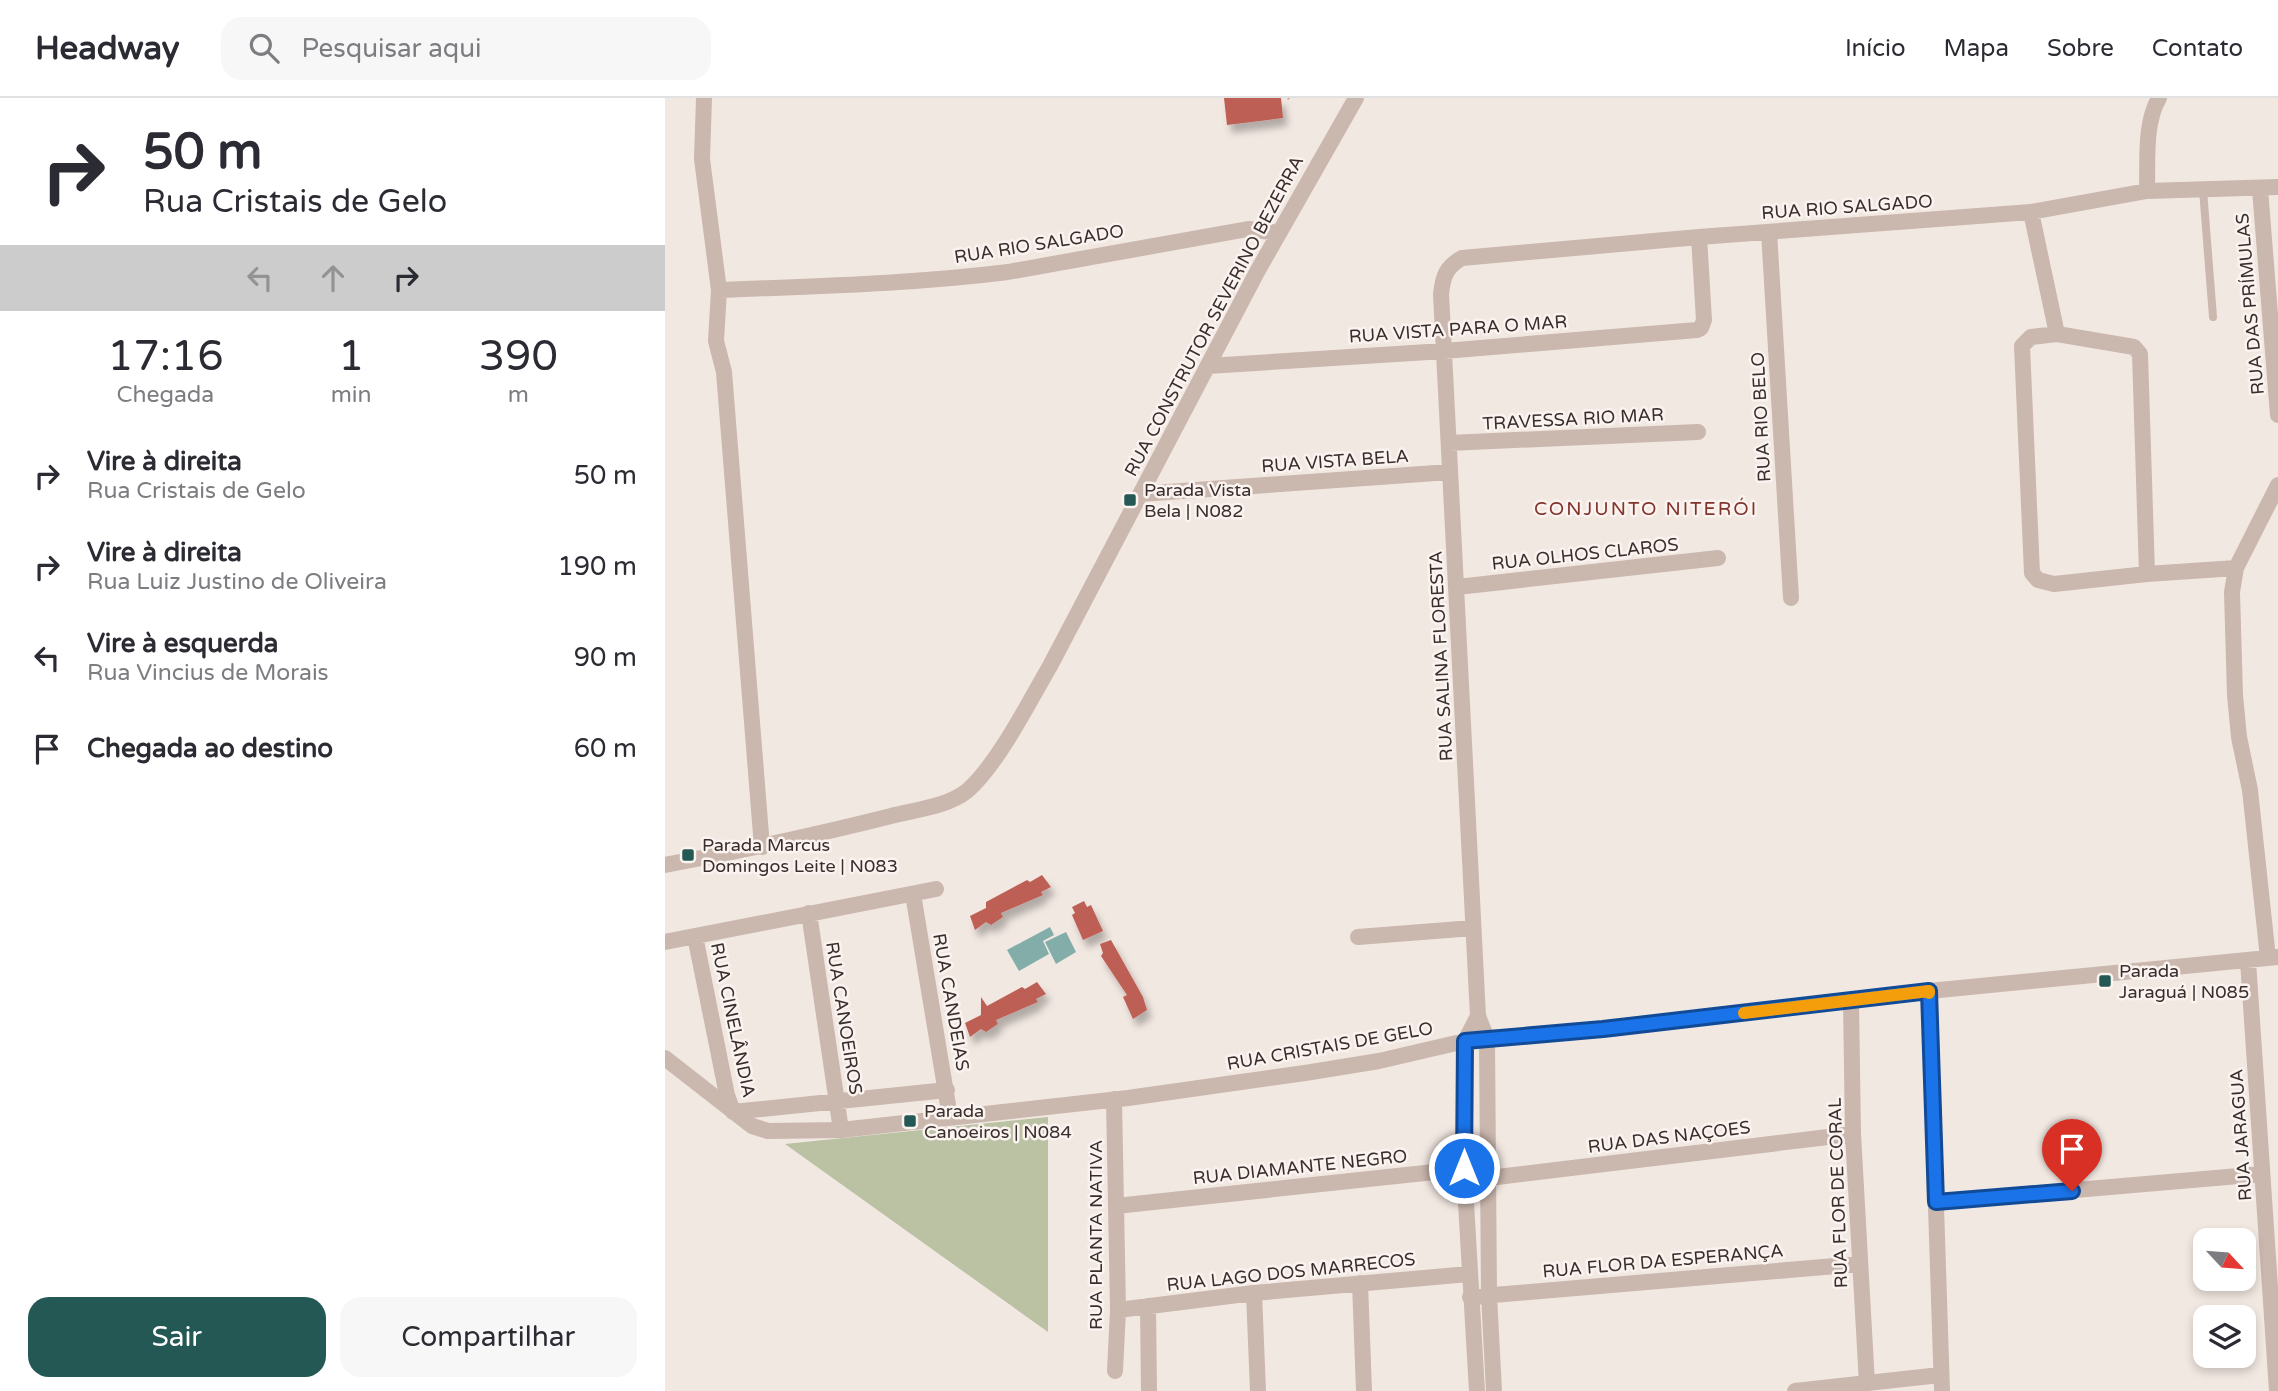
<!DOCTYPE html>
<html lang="pt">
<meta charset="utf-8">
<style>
body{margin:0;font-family:"Varela Round",sans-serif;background:#f7f7f7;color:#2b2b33;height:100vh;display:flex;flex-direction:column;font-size:26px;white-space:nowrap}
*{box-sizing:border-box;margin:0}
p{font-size:23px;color:#7c7c81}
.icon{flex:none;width:38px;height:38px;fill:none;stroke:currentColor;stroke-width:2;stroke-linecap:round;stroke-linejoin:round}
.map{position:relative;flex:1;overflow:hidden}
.panel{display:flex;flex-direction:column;background:#fff;width:665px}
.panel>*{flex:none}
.guide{background:#fff;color:#2b2b33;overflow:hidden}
.needle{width:46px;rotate:116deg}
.controls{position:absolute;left:1528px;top:1130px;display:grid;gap:14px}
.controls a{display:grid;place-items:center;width:63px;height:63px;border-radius:14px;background:#fff;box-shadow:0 4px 10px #0003;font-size:35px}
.pin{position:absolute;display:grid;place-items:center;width:60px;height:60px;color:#fff;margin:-72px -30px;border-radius:50% 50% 50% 0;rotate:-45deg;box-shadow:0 0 7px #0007}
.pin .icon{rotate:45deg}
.me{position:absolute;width:77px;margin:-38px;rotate:0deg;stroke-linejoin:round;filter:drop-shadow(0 0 5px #0008)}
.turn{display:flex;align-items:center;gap:24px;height:147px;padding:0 28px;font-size:32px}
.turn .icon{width:91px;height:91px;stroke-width:2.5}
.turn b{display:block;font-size:49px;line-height:60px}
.lanes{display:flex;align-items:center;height:66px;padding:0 28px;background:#0003;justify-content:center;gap:35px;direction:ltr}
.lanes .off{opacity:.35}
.eta{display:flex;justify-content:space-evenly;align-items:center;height:119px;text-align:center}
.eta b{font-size:42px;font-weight:600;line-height:49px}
.primary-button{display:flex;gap:14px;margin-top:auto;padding:14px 28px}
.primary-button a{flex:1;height:80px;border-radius:21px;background:#245854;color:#fff;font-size:28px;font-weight:600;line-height:80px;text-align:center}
.primary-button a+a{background:#f7f7f7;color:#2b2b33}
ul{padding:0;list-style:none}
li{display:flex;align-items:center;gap:21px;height:91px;padding:0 28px}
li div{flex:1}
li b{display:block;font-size:26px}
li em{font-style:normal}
header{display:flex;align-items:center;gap:42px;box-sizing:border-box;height:98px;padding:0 35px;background:#fff;border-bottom:2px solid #e1e1e2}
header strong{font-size:33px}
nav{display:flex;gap:38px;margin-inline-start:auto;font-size:24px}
.search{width:490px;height:63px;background:#f7f7f7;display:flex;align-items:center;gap:18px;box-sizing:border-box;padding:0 24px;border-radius:21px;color:#7c7c81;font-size:26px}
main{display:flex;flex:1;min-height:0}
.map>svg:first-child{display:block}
.green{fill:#bbc1a3}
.water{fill:#83ada9}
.building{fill:#bd5f55;filter:url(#shadow)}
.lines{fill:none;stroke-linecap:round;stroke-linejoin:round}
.path{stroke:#b6a199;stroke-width:2.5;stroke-dasharray:3.5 3.5;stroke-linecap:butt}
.service{stroke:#cab7ae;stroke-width:8}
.minor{stroke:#cab7ae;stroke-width:16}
.route-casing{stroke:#114b97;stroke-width:18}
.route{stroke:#1a73e8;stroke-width:12}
.slow{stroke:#f59e0b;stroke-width:12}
.poi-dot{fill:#245854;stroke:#faf3ef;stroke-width:2.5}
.labels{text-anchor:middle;stroke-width:5;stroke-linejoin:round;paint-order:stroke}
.street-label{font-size:18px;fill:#392e2c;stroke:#faf3ef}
.poi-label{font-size:18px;fill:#392e2c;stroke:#faf3ef;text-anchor:start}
.neighbourhood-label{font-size:19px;letter-spacing:2px;fill:#82332b;stroke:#faf3ef}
</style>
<header>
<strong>Headway</strong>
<div class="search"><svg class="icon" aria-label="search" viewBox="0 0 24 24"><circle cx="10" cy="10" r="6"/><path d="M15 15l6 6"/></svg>Pesquisar aqui</div>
<nav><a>Início</a><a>Mapa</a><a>Sobre</a><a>Contato</a></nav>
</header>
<main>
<section class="panel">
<div class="guide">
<div class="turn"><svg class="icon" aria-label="right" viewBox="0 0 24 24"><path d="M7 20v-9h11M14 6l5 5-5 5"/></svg><div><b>50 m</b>Rua Cristais de Gelo</div></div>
<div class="lanes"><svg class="icon off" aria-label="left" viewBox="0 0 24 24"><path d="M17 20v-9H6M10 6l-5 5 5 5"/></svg><svg class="icon off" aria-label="ahead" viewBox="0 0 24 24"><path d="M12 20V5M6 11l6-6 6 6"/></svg><svg class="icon" aria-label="right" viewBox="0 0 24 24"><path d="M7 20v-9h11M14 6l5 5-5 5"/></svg></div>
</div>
<div class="eta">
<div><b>17:16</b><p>Chegada</p></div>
<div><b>1</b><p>min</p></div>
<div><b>390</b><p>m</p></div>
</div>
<ul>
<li><svg class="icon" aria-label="right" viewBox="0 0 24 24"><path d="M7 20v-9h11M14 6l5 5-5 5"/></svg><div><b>Vire à direita</b><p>Rua Cristais de Gelo</p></div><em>50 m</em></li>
<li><svg class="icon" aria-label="right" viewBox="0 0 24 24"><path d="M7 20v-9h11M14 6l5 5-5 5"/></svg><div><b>Vire à direita</b><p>Rua Luiz Justino de Oliveira</p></div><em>190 m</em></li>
<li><svg class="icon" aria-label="left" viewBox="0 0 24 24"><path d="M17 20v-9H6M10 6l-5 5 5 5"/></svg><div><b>Vire à esquerda</b><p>Rua Vincius de Morais</p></div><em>90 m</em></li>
<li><svg class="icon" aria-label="arrive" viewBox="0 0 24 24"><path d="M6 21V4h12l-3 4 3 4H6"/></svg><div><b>Chegada ao destino</b></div><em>60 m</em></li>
</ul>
<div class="primary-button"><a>Sair</a><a>Compartilhar</a></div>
</section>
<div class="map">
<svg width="1613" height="1293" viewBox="0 0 1613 1293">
<defs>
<filter id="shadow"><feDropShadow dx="4.5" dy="8" stdDeviation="3.5" flood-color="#0004"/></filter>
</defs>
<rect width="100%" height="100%" fill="#f2e8e2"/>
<!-- green -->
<path class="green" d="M 383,1019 L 383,1234 L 120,1046 Z"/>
<!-- water -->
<path class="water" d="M 385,829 L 389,837 L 378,843 L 384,856 L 354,873 L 342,852 Z
M 401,834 L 411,854 L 391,866 L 380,844 Z"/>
<!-- building -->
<path class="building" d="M 559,0 L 616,0 L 618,20 L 562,27 Z
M 377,777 L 386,789 L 376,794 L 378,797 L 336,815 L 338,819 L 326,827 L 321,824 L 310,832 L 305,818 L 321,810 L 321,804 L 362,782 L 365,784 Z
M 419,803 L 422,809 L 426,807 L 438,833 L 418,842 L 407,817 L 410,815 L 407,809 Z
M 446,842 L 478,899 L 482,912 L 468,921 L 458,899 L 462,897 L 436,858 L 438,855 L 435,846 Z
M 372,884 L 381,896 L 371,901 L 373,904 L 331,922 L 333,926 L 321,934 L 316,931 L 305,939 L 300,925 L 316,917 L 316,899 L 322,908 L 357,889 L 360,891 Z"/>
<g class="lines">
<!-- path -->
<path class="path" d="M 623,0 L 624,1"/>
<!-- service -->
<path class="service" d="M 1538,92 L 1548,219"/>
<!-- minor -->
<path class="minor" d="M 39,0 L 37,61 L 54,192 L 51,243 L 59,274 L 97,749
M 1595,91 L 1613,317
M 1482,93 C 1483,63 1479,26 1494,0
M 1366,114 L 1392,236 L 1366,239 L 1357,248 L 1367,475 L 1373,482 L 1389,486 L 1482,476
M 1104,134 L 1126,500
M 54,192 C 151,188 247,186 343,174 L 583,131 L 614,135
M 1392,236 L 1469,249 L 1475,256 L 1482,476 L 1571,470
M 543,268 L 779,253 L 1032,232 L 1036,230 L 1039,222 L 1034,139
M 784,345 L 1033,334
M 475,396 L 785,374
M 792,489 L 1053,460
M 0,767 C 76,753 151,737 226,718 C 249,712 282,709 302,693 C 333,666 364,604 385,568 L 592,174 L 691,0
M 248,796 L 285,1019
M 144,815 L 176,1032
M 30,838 L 62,997 L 67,1011
M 693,839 L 808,830
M 0,844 L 271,791
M 1603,860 L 1585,692 L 1574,639 L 1570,597 L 1567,494 L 1571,470 L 1613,387
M 1583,863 L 1612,1293
M 1264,893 L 1277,1293
M 1186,903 L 1188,1036 L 1202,1286
M 0,960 L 87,1028 L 103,1033 L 176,1032 L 463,1000 L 640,975 L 714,963 L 800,943 L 938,931 L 1264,893 L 1613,859
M 449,1001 L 453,1212 L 450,1273
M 68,1014 L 282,992
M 824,1080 L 1188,1036
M 1271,1104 L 1597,1076
M 451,1108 L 807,1070
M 695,1185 L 699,1293
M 589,1195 L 593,1293
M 805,1199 L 1194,1166
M 483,1208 L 484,1293
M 453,1212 L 589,1195 L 804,1176
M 812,1293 L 799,1071 L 800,943 L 813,918
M 829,1293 L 824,1197 L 822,941 L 813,918 L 776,196 C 778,178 781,169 797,160 L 1034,139 L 1366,114 L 1482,93 L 1613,89
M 1130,1293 L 1275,1277"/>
</g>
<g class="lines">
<!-- route casing -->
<g class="route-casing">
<path id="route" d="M 799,1070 L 800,943 L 938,931 L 1264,893 L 1271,1104 L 1407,1093"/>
</g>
<!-- route -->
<use href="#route" class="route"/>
<!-- slow -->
<path class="slow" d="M 1079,915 L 1264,893 L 1264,895"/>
</g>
<!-- markers -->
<g class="poi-dot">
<rect x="458" y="395" width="14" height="14" rx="3.5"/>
<rect x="16" y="750" width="14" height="14" rx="3.5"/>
<rect x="1433" y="876" width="14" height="14" rx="3.5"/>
<rect x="238" y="1016" width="14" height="14" rx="3.5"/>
</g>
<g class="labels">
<!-- street labels -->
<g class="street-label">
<text transform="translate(1182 109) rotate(-4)" y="6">RUA RIO SALGADO</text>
<text transform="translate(374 146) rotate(-9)" y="6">RUA RIO SALGADO</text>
<text transform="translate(1585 206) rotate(-95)" y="6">RUA DAS PRÍMULAS</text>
<text transform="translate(549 218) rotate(-62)" y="6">RUA CONSTRUTOR SEVERINO BEZERRA</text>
<text transform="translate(793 231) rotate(-4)" y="6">RUA VISTA PARA O MAR</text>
<text transform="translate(1096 319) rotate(-93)" y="6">RUA RIO BELO</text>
<text transform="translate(908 321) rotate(-3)" y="6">TRAVESSA RIO MAR</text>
<text transform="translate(670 363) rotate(-4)" y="6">RUA VISTA BELA</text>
<text transform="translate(920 456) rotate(-6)" y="6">RUA OLHOS CLAROS</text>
<text transform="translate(776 558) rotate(-93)" y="6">RUA SALINA FLORESTA</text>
<text transform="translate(286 904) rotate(80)" y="6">RUA CANDEIAS</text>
<text transform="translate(179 920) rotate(81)" y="6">RUA CANOEIROS</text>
<text transform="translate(68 922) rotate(78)" y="6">RUA CINELÂNDIA</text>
<text transform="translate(665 948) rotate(-10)" y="6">RUA CRISTAIS DE GELO</text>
<text transform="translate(1576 1037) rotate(-94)" y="6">RUA JARAGUA</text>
<text transform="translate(1004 1039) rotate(-7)" y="6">RUA DAS NAÇOES</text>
<text transform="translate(635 1069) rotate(-6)" y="6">RUA DIAMANTE NEGRO</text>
<text transform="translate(1173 1095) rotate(-92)" y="6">RUA FLOR DE CORAL</text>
<text transform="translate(431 1137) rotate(-90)" y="6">RUA PLANTA NATIVA</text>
<text transform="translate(998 1163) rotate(-5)" y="6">RUA FLOR DA ESPERANÇA</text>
<text transform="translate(626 1174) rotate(-6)" y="6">RUA LAGO DOS MARRECOS</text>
</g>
<!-- poi labels -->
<g class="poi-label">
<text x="479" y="398">Parada Vista<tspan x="479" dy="21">Bela | N082</tspan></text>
<text x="37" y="753">Parada Marcus<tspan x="37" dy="21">Domingos Leite | N083</tspan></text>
<text x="1454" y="879">Parada<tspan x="1454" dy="21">Jaraguá | N085</tspan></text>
<text x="259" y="1019">Parada<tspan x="259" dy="21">Canoeiros | N084</tspan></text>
</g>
<!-- neighbourhood labels -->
<g class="neighbourhood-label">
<text x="981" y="417">CONJUNTO NITERÓI</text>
</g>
</g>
</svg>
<div class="controls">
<a><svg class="needle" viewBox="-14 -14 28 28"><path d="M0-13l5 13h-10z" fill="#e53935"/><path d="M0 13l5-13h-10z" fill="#7c7c81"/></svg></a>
<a><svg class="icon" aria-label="layers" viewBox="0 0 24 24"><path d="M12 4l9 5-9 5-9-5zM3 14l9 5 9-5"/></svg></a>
</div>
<div class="pin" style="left:1407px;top:1093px;background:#d93025"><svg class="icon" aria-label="arrive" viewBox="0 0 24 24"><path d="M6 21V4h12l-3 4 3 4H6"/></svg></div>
<svg class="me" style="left:799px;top:1070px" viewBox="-20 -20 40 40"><circle r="17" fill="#1a73e8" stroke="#fff" stroke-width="3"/><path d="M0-11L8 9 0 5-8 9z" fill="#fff"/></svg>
</div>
</main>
